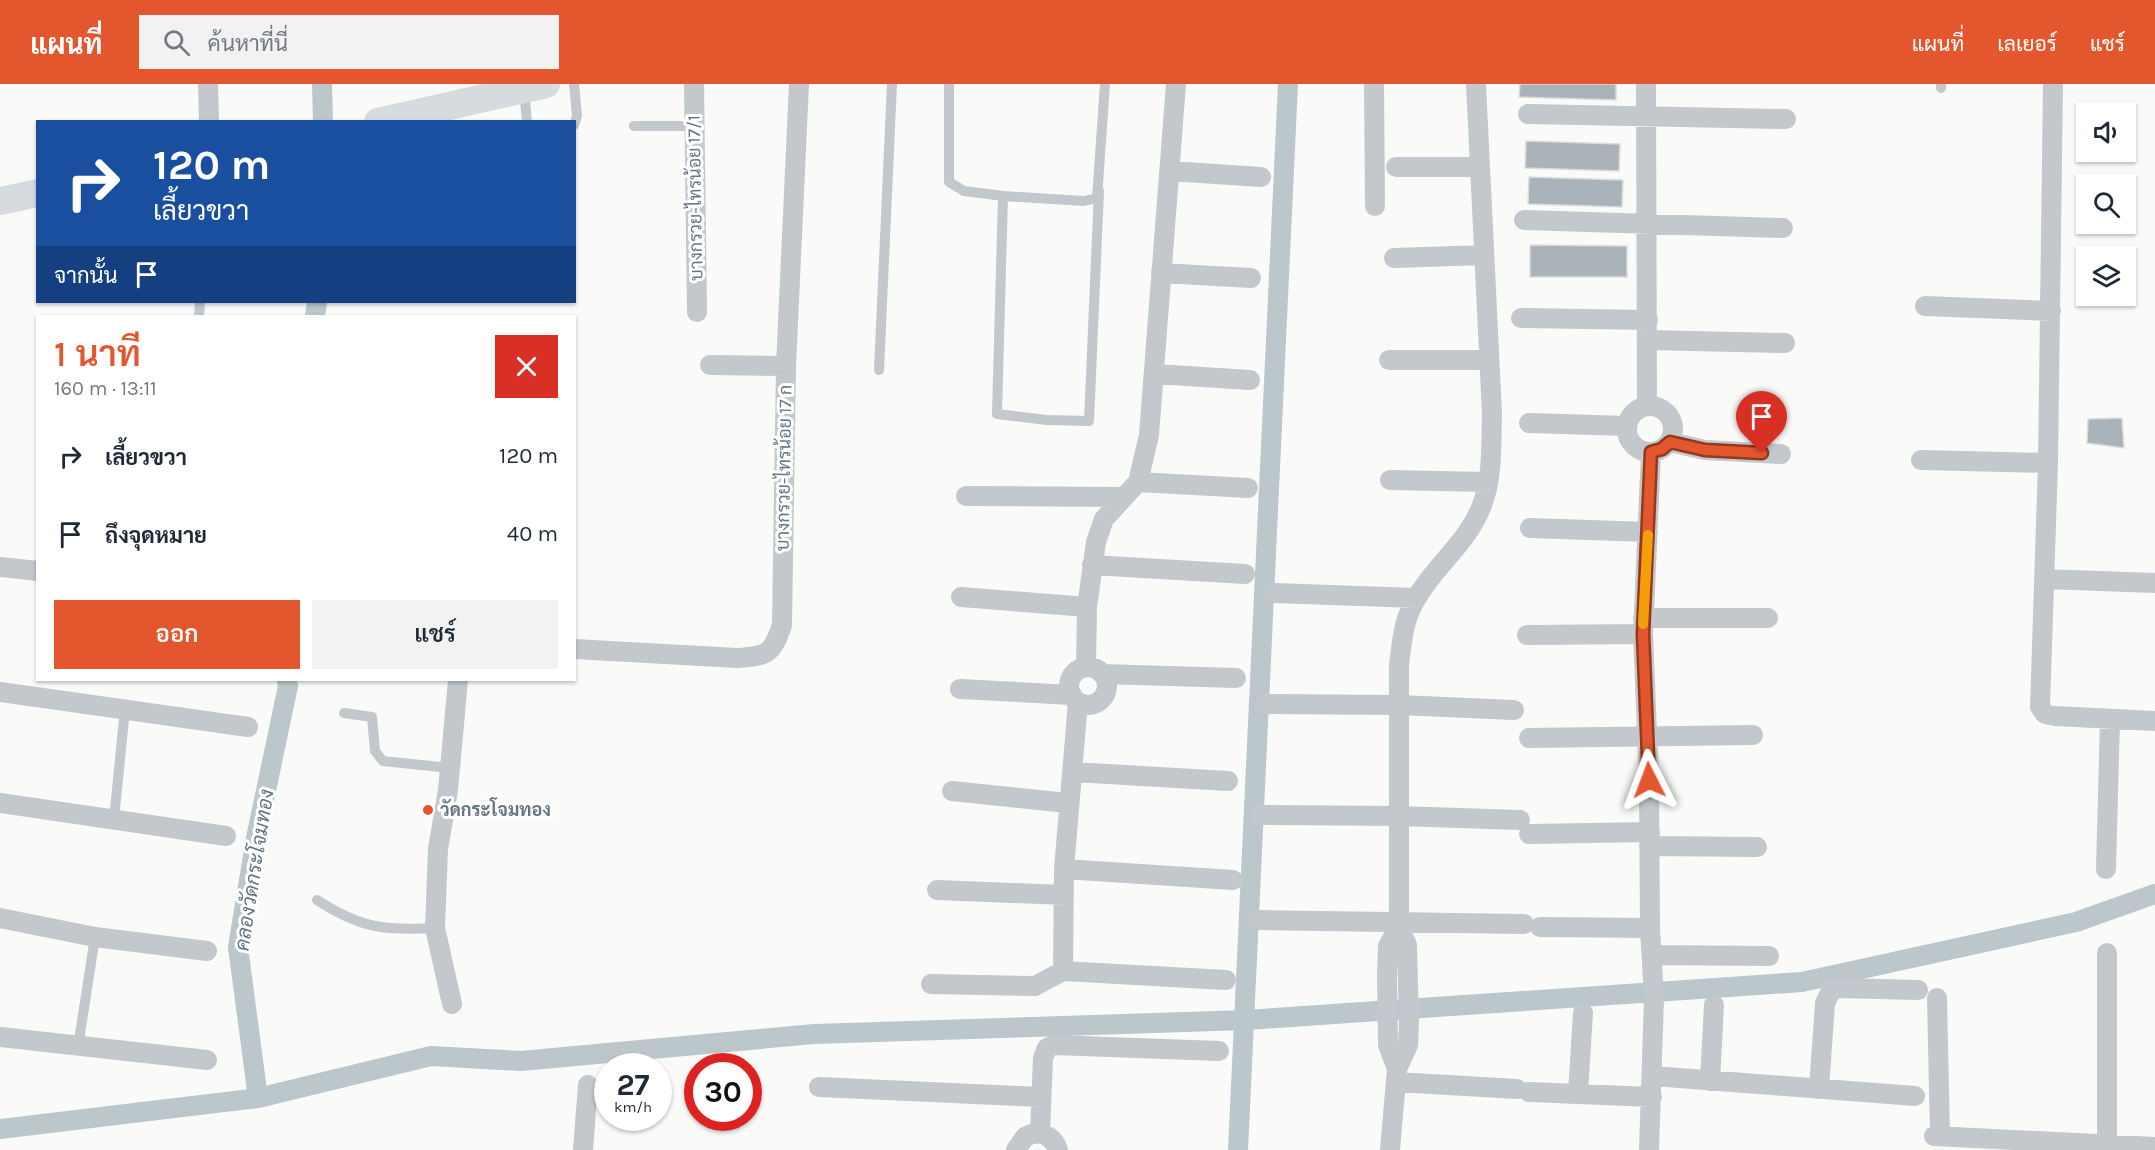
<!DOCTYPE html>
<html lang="th">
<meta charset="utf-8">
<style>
body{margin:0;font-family:Karla,Sarabun,sans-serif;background:#f2f2f3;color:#1f2937;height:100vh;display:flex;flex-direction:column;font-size:22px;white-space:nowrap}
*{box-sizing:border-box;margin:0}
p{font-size:20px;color:#747a83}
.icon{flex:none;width:33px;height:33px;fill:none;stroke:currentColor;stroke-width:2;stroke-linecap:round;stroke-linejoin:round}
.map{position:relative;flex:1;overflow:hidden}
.sheet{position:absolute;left:36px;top:231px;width:540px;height:366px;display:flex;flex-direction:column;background:#fff;border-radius:0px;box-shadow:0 2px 4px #0004}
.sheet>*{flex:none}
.guide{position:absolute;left:36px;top:36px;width:540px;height:183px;border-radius:0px;box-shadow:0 2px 4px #0004;background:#1a4fa0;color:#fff;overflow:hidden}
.buttons{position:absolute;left:2076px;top:18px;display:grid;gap:12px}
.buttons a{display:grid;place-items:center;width:60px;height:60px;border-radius:0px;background:#fff;box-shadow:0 2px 4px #0004;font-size:30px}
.speed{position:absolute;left:594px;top:969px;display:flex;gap:12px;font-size:30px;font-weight:700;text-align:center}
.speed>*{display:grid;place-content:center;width:78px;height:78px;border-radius:50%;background:#fff;box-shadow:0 2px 4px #0004;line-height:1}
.speed small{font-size:15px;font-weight:400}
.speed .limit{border:9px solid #d22;background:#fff;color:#111}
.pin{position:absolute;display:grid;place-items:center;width:51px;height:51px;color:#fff;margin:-62px -26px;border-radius:50% 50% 50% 0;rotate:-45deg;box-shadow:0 0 6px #0007}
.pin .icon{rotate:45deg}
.me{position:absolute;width:66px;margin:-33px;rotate:357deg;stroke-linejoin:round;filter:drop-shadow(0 0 4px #0008)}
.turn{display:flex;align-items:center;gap:21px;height:126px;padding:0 18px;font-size:27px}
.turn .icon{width:78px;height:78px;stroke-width:2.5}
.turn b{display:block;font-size:42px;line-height:51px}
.then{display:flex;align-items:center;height:57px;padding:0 18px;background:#0003;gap:12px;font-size:22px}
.round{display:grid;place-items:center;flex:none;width:63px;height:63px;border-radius:0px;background:#f2f2f3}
.head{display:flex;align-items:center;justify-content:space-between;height:102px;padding:0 18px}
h1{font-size:36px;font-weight:600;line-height:45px;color:#e4572e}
.cta{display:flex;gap:12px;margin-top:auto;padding:12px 18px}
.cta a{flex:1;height:69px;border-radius:0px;background:#e4572e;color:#fff;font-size:24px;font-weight:600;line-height:69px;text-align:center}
.cta a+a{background:#f2f2f3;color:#1f2937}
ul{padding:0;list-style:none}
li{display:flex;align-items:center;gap:18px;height:78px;padding:0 18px}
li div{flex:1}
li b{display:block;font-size:22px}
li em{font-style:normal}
header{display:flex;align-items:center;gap:36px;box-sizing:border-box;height:84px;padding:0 30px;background:#e4572e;color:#fff}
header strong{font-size:28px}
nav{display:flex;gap:33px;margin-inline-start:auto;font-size:21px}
.search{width:420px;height:54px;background:#f2f2f3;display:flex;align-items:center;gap:15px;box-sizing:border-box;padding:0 21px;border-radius:0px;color:#747a83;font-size:22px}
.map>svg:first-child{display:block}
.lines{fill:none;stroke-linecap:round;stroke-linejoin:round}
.canal{stroke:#bbc7cb;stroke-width:20}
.building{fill:#aab3b9;stroke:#dcdcda;stroke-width:1.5}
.service{stroke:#c3c8cc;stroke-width:10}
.minor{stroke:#c3c8cc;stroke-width:20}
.secondary{stroke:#d6dbdf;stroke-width:28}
.route-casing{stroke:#94391e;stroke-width:15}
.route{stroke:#e4572e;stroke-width:10}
.slow{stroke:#f59e0b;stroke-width:10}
.poi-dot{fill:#e4572e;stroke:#fff;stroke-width:2}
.labels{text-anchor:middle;stroke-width:6;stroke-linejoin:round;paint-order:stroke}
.street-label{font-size:18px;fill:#657683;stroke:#fff}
.poi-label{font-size:18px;font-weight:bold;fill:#657683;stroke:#fff;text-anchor:start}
.water-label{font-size:20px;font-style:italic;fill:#60757c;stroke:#fff}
</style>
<header>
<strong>แผนที่</strong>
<div class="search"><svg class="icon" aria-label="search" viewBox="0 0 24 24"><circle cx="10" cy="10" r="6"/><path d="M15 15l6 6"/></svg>ค้นหาที่นี่</div>
<nav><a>แผนที่</a><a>เลเยอร์</a><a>แชร์</a></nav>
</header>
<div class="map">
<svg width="2155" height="1066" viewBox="0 0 2155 1066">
<rect width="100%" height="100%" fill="#fafaf8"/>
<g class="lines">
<!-- canal -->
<path class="canal" d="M 322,0 L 323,38
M 315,232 L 317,218
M 258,1014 L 238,863 L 256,754 L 288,602 L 287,596
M 0,1045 L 258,1014 L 431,972 L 521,977 L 814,950 L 1246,936 L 1802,898 L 2076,838 L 2155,810
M 1238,1066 L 1288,0"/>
</g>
<!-- building -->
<path class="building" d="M 1520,0 L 1616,0 L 1616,16 L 1519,13 Z
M 1526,57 L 1620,60 L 1619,87 L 1525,84 Z
M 1529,93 L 1623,96 L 1622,123 L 1528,120 Z
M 1530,161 L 1627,162 L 1627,193 L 1530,193 Z
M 2122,334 L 2124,364 L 2087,359 L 2088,335 Z"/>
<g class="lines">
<!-- service -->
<path class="service" d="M 574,0 L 577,32 L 574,41
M 949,0 L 949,98 L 964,107 L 1003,112 L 997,330 L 1047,336 L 1089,337 L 1099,107
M 1941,0 L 1941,4
M 524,5 L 527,38
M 634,42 L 694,42
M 1003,112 L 1084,117 L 1097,114 L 1105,0
M 199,232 L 200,218
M 879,286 L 892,0
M 344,629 L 372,633 L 375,667 L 383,677 L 450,684
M 114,735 L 125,625
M 317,816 C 360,844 385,847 435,844
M 78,963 L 95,853"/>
<!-- minor -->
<path class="minor" d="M 208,0 L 209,38
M 694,0 L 697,228
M 1374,0 L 1375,122
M 1646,0 L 1647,322
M 2053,0 L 2048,379 L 2040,623 L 2045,630 L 2055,632 L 2155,637
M 1528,30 L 1786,35
M 1396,83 L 1480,83
M 1170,87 L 1261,93
M 1524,136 L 1783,144
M 1394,174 L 1484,171
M 1161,189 L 1251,194
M 1925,222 L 2051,227
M 1521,234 L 1648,236
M 1648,256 L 1785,259
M 1389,276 L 1489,276
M 710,281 L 786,282
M 1155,290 L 1250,296
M1627 345a23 23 0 1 1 46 0a23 23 0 1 1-46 0Z
M 1529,339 L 1627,342
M 1670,358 L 1705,366 L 1781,370
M 1921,376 L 2048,379
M 1390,396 L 1488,398
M 1138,398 L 1248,404
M 966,412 L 1124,413
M 1530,444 L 1648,448
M 1092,481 L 1245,490
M 0,483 L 38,487
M 2044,495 L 2155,499
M 1274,509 L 1416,514
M 961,513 L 1087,523
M 1643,534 L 1768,534
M 1527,551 L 1643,550
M 574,565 L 737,574 C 767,572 772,571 782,541 L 786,282 L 799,0
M 1086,583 L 1087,523 L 1096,458 L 1104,435 L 1138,398 L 1149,351 L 1176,0
M1069 602a19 19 0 1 1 38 0a19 19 0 1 1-38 0Z
M 1102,590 L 1236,594
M 960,605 L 1072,611
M 0,608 L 248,643
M 1265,620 L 1399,621 L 1514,626
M 1529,654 L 1753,651
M 1073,688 L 1228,697
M 952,707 L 1068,719
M 0,719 L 226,752
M 1260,731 L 1399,732 L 1520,736
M 1529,750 L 1650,748
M 1649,762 L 1757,763
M 1064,785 L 1233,796
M 2106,785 L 2110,636
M 937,806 L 1064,811
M 0,834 L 95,853 L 207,867
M 1257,836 L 1524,840
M 1540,843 L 1650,844
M 2107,869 L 2107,1061
M 1652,871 L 1769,872
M 1063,887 L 1226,896
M 931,900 L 1035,902 L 1063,887 L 1064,785 L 1078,618
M 1937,914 L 1940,1052
M 452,920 L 435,844 L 438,765 L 448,706 L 458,596
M 0,953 L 207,976
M 1397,985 L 1388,961 L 1387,891 L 1388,862 L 1399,843
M 1653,992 L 1915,1012
M 1710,997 L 1714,921
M 1396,998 L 1517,1005
M 819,1003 L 1041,1013
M 1819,1005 L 1825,919 L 1831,907 L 1838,904 L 1918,906
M 1529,1008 L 1652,1013
M 1578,1009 L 1583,929
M 1040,1049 L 1043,974 L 1047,964 L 1054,961 L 1219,967
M 1934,1052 L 2155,1063
M 583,1066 L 588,1001
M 1016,1066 L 1025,1053 C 1039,1045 1053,1051 1058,1066
M 1390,1066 L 1397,985 L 1408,961 L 1409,938 L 1407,861 L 1399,843 L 1399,581 C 1402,558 1403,536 1416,515 C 1435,481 1468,459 1482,421 C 1493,393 1491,360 1492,330 L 1476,0
M 1649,1066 L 1654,915 L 1650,844 L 1649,696 L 1643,550 L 1651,368"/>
<!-- secondary -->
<path class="secondary" d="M 378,38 L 546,0
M 0,117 L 38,109"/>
</g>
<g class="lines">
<!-- route casing -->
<g class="route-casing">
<path id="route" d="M 1649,696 L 1643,550 L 1651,368 L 1662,365 L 1670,358 L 1705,366 L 1762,369"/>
</g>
<!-- route -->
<use href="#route" class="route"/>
<!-- slow -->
<path class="slow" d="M 1643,540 L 1648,451"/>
</g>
<!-- markers -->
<circle class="poi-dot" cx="428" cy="726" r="6"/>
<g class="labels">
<!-- street labels -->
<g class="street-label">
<text transform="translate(695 114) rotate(-91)" y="6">บางกรวย-ไทรน้อย 17/1</text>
<text transform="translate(784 384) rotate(-89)" y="6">บางกรวย-ไทรน้อย 17 ก</text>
</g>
<!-- poi labels -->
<g class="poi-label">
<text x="440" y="732">วัดกระโจมทอง</text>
</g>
<!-- water labels -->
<g class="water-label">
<text transform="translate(254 786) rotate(-81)" y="7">คลองวัดกระโจมทอง</text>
</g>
</g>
</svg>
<div class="buttons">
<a><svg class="icon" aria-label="sound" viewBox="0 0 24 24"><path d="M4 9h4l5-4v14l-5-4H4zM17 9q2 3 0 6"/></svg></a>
<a><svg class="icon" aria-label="search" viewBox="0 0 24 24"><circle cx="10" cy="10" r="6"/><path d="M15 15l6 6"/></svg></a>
<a><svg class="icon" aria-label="layers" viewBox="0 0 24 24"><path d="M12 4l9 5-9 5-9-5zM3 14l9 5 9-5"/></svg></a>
</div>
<div class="speed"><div>27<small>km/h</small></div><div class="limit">30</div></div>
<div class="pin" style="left:1762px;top:369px;background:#d93025"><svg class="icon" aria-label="arrive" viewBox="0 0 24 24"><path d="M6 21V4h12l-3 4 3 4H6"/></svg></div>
<svg class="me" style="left:1649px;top:696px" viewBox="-20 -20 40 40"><path d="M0-17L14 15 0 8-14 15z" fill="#e4572e" stroke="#fff" stroke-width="4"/></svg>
<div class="guide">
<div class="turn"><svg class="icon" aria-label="right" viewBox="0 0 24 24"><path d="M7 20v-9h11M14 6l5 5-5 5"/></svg><div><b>120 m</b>เลี้ยวขวา</div></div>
<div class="then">จากนั้น<svg class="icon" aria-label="arrive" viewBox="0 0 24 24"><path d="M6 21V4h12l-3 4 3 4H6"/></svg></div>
</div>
<section class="sheet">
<div class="head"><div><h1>1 นาที</h1><p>160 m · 13:11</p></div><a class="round" style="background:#d93025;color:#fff"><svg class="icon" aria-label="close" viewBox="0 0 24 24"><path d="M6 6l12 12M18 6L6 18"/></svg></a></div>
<ul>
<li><svg class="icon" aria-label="right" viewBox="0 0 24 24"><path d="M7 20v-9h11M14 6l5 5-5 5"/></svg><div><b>เลี้ยวขวา</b></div><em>120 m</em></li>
<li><svg class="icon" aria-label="arrive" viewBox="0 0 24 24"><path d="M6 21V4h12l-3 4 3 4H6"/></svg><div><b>ถึงจุดหมาย</b></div><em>40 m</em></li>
</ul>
<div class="cta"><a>ออก</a><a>แชร์</a></div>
</section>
</div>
